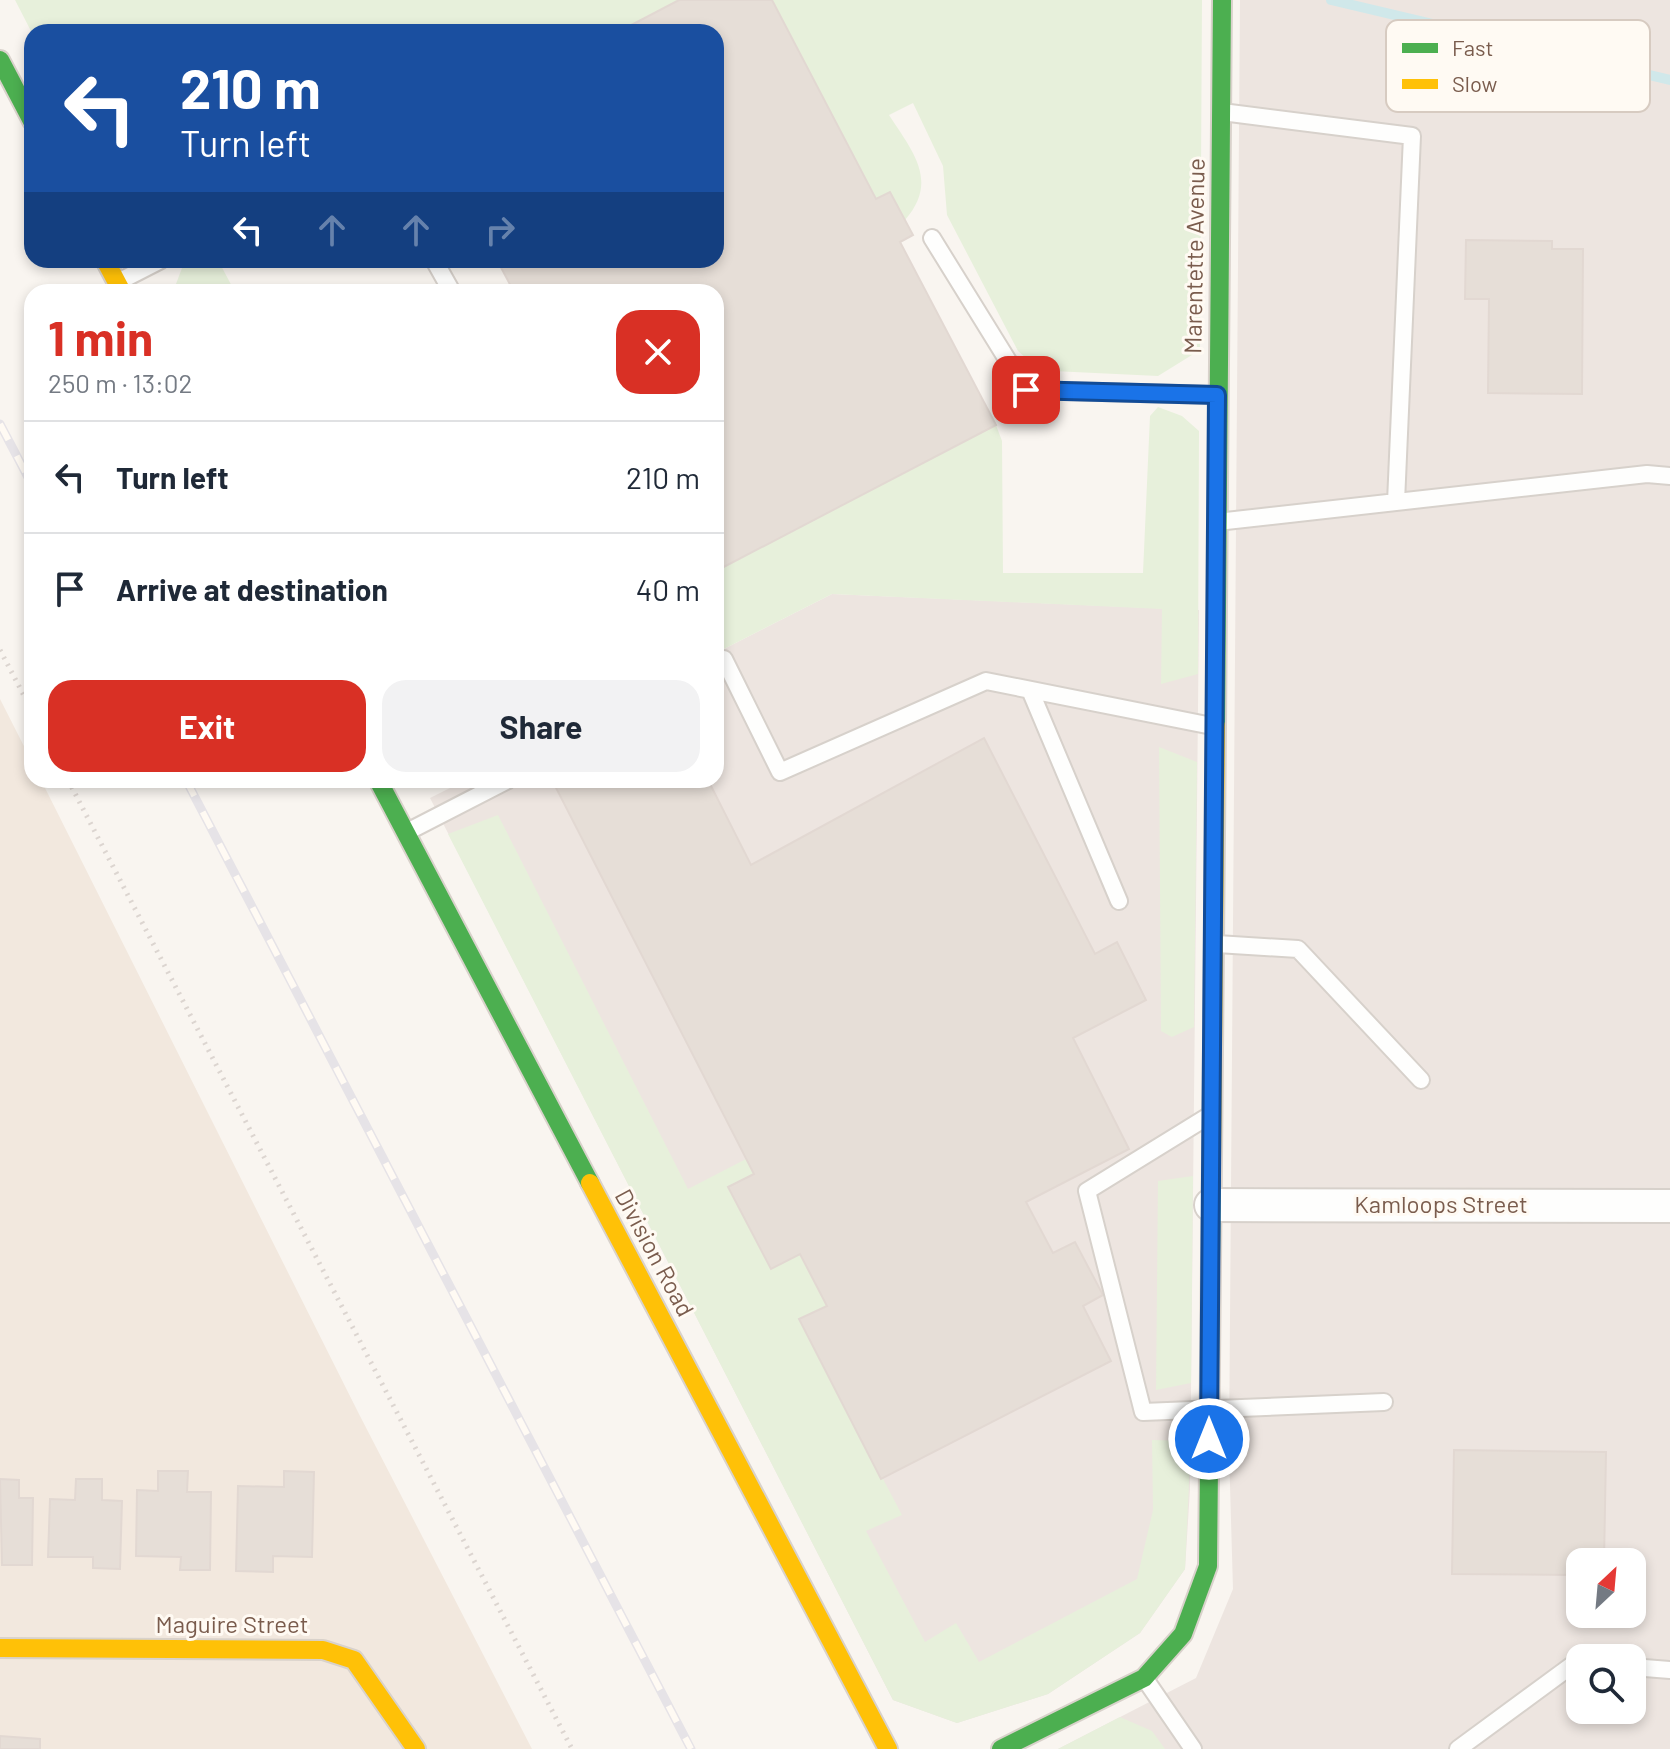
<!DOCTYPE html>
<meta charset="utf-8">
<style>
body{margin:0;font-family:Barlow,sans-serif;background:#f2f2f3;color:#1f2937;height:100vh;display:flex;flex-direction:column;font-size:30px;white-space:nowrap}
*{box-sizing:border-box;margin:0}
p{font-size:26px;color:#747a83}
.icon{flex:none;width:44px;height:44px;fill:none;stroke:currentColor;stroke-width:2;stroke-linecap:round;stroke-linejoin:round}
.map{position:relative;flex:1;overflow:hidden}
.drawer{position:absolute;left:24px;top:284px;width:700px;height:504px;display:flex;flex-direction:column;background:#fff;border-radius:24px;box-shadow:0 4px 12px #0003}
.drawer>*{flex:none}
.guide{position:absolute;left:24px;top:24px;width:700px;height:244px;border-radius:24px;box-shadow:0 4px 12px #0003;background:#1a4fa0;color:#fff;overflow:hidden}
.needle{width:52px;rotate:26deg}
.tools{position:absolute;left:1566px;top:1548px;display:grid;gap:16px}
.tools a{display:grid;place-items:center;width:80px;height:80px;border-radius:16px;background:#fff;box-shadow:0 4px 12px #0003;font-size:40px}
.pin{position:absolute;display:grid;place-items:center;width:68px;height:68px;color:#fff;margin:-34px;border-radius:16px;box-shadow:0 4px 12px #0006}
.me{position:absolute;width:88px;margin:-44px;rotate:0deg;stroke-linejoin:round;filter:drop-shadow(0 0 6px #0008)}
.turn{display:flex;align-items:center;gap:28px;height:168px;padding:0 24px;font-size:36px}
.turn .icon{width:104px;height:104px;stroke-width:2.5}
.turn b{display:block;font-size:56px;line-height:68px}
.lanes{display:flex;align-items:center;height:76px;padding:0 24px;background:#0003;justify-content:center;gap:40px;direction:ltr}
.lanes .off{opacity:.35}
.round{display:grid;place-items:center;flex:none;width:84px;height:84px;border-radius:24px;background:#f2f2f3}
.headline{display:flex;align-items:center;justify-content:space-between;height:136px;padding:0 24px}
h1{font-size:48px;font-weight:700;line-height:60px;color:#d93025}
.cta{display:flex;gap:16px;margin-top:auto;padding:16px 24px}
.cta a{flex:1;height:92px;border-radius:24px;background:#d93025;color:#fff;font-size:32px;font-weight:700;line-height:92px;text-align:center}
.cta a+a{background:#f2f2f3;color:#1f2937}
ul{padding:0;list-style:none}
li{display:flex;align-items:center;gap:24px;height:112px;padding:0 24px;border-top:2px solid #e0e1e3}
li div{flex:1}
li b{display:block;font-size:30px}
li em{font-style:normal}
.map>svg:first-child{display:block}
.residential{fill:#f2e8de}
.industrial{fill:#ede5e0;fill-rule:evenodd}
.green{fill:#e7f0db}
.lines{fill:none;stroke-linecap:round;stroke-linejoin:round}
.stream{stroke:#d0e8ea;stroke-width:10}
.building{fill:#e6ded7;stroke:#e2d8d2;stroke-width:2}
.lane-casing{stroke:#d7d1cb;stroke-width:20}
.street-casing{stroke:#d7d1cb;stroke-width:36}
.fast-casing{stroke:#d9d2cb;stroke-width:22}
.slow-casing{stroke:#d9d2cb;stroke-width:22}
.path{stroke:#dcd5d0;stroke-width:5;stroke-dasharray:2 6;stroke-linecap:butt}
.lane{stroke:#fefefd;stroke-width:16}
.street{stroke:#fefefd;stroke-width:32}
.fast{stroke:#4caf50;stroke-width:18}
.slow{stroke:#ffc107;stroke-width:18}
.rail-casing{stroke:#e6e3e7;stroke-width:9}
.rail{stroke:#fffaf3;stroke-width:6;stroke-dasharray:18;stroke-linecap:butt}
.route-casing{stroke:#114b97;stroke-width:20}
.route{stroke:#1a73e8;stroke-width:14}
.labels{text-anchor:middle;stroke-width:6;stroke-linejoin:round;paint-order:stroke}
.street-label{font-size:24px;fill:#7a5c4d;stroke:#fffaf3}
.key{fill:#fffaf3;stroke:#d7cbc1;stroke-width:2}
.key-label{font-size:22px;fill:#7a5c4d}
</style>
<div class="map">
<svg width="1670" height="1749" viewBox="0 0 1670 1749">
<rect width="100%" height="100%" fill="#f9f5f0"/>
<!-- residential -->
<path class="residential" d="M 0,699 L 32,762 L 32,780 L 41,780 L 360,1416 L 532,1749 L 0,1749 Z"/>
<!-- industrial -->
<path class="industrial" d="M 1240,0 L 1670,0 L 1670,1749 L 1058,1749 L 1196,1678 L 1233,1589 L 1229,1451 ZM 1580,1562 L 1632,1562 L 1632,1614 L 1580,1614 ZM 1580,1658 L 1632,1658 L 1632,1710 L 1580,1710 Z
M 832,594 L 1199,610 L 1190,1489 L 1185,1569 L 1140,1633 L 1048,1694 L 957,1723 L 893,1700 L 430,798 L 466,780 L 716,780 L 716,653 Z"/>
<!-- green -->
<path class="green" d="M 15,0 L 679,0 L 618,32 L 32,33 Z
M 772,0 L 1202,0 L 1200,350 L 1158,376 L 1053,371 L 1033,364 L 1018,351 L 947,215 L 943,166 L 913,103 L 889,115 C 913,152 939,181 905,220 L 890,192 L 876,199 Z
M 201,260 L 218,260 L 235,292 L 173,292 L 182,268 Z
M 1158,407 L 1182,416 L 1199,431 L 1198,674 L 1161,684 L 1162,609 L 832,594 L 716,653 L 716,571 L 996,425 L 1002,441 L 1003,573 L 1143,573 L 1150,416 Z
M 1159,747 L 1197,762 L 1194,1027 L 1172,1037 L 1161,1031 Z
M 498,815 L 688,1189 L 746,1159 L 754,1174 L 729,1188 L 771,1269 L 800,1254 L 827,1306 L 799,1319 L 902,1515 L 866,1531 L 925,1642 L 956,1623 L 979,1662 L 1137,1579 L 1153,1510 L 1152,1440 L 1191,1441 L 1185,1569 L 1140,1633 L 1048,1694 L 957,1723 L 893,1700 L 448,834 Z
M 1193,1176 L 1191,1383 L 1156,1390 L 1158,1181 Z
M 1120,1717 L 1152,1731 L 1165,1749 L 1058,1749 Z"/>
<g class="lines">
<!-- stream -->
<path class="stream" d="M 1331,0 L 1670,80"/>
</g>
<!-- building -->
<path class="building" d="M 679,0 L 772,0 L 876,199 L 890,192 L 913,235 L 900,242 L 996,425 L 716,571 L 716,292 L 514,292 L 497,260 L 716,260 L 716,32 L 618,32 Z
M 1466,240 L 1552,241 L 1552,249 L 1583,249 L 1582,394 L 1488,393 L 1489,299 L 1465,299 Z
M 984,738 L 1095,954 L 1117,942 L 1146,1000 L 1073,1038 L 1129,1149 L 1026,1202 L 1053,1253 L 1075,1242 L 1103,1295 L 1083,1306 L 1111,1361 L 881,1479 L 799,1319 L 827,1306 L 800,1254 L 771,1269 L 728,1187 L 754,1174 L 552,780 L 708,780 L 751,865 Z
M 1454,1450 L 1606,1452 L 1604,1562 L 1580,1562 L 1580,1575 L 1452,1574 Z
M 158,1471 L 188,1471 L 187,1492 L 211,1492 L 210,1570 L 180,1570 L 181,1557 L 136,1556 L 137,1490 L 158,1491 Z
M 284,1471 L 314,1472 L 312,1557 L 273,1556 L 273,1572 L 236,1571 L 238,1486 L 284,1487 Z
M 0,1479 L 19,1480 L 19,1498 L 33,1498 L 32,1565 L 2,1565 Z
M 76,1479 L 102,1479 L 102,1500 L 122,1501 L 120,1569 L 93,1568 L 93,1557 L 48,1557 L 50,1499 L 75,1500 Z
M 0,1736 L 40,1739 L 40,1749 L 0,1749 Z"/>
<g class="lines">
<!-- lane casing -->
<g class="lane-casing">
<path id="lane" d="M 1222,112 L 1412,136 L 1396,502
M 932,238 L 1026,390 L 1215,395
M 434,260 L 452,292
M 118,282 L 161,260
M 1217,522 L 1647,474 L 1670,476
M 716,663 L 724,659 L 780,772 L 986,681 L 1212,726
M 1030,690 L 1119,901
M 407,832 L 508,780
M 1217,944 L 1298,949 L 1421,1080
M 1207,1117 L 1087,1191 L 1143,1412 L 1384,1402
M 1632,1667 L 1670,1670
M 1145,1679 L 1193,1749
M 1458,1749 L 1575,1663 L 1580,1664"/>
</g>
<!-- street casing -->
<g class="street-casing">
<path id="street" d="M 1211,1205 L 1670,1206"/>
</g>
<!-- fast casing -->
<g class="fast-casing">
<path id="fast" d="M 0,60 L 32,121
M 1216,726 L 1222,0
M 378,780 L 590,1183
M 1001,1749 L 1144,1678 L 1183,1634 L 1208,1566 L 1212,1159"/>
</g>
<!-- slow casing -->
<g class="slow-casing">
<path id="slow" d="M 105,260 L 122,292
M 1212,1159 L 1216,726
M 590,1183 L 888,1749
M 0,1648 L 323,1650 L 354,1660 L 416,1749"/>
</g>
<!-- path -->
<path class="path" d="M 0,650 L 32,711
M 68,780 L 572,1749"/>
<!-- lane -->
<use href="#lane" class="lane"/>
<!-- street -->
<use href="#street" class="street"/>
<!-- fast -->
<use href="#fast" class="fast"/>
<!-- slow -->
<use href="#slow" class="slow"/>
<!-- rail casing -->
<g class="rail-casing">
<path id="rail" d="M 0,424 L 32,485
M 186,780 L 691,1749"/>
</g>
<!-- rail -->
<use href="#rail" class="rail"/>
</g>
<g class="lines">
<!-- route casing -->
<g class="route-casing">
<path id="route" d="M 1026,390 L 1217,395 L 1209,1439"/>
</g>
<!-- route -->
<use href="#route" class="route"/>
</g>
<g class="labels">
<!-- street labels -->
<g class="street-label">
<text transform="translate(1195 256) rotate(-89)" y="8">Marentette Avenue</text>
<text x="1441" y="1213">Kamloops Street</text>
<text transform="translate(654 1253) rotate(62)" y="8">Division Road</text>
<text x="232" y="1633">Maguire Street</text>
</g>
</g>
<!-- legend -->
<rect x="1386" y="20" width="264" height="92" rx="12" class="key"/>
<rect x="1402" y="43" width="36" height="10" fill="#4caf50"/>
<rect x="1402" y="79" width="36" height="10" fill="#ffc107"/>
<g class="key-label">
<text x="1452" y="56">Fast</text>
<text x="1452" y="92">Slow</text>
</g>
</svg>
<div class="tools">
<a><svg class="needle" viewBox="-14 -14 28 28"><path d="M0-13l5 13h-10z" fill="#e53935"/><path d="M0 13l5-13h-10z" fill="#747a83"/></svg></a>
<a><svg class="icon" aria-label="search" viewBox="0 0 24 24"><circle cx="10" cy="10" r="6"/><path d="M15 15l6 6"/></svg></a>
</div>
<div class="pin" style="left:1026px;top:390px;background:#d93025"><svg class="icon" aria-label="arrive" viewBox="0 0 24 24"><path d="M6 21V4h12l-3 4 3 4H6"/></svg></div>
<svg class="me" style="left:1209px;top:1439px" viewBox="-20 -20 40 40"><circle r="17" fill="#1a73e8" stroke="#fff" stroke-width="3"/><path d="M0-11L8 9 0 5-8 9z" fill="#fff"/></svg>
<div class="guide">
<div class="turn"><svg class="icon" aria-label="left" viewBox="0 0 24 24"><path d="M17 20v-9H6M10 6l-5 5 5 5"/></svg><div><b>210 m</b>Turn left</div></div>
<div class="lanes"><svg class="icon" aria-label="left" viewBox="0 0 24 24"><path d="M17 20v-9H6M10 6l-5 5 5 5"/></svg><svg class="icon off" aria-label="ahead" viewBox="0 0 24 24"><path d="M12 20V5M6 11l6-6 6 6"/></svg><svg class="icon off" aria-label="ahead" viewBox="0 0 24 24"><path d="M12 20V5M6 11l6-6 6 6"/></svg><svg class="icon off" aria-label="right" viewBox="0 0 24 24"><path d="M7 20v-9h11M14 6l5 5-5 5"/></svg></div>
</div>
<section class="drawer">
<div class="headline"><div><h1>1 min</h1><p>250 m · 13:02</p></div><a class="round" style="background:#d93025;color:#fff"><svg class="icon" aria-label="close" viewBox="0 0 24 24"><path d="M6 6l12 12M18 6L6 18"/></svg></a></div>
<ul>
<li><svg class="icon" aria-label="left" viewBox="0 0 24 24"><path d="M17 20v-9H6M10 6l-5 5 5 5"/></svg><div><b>Turn left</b></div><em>210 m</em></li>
<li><svg class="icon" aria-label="arrive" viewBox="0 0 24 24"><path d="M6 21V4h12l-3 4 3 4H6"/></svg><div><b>Arrive at destination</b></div><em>40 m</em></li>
</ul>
<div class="cta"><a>Exit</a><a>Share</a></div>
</section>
</div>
